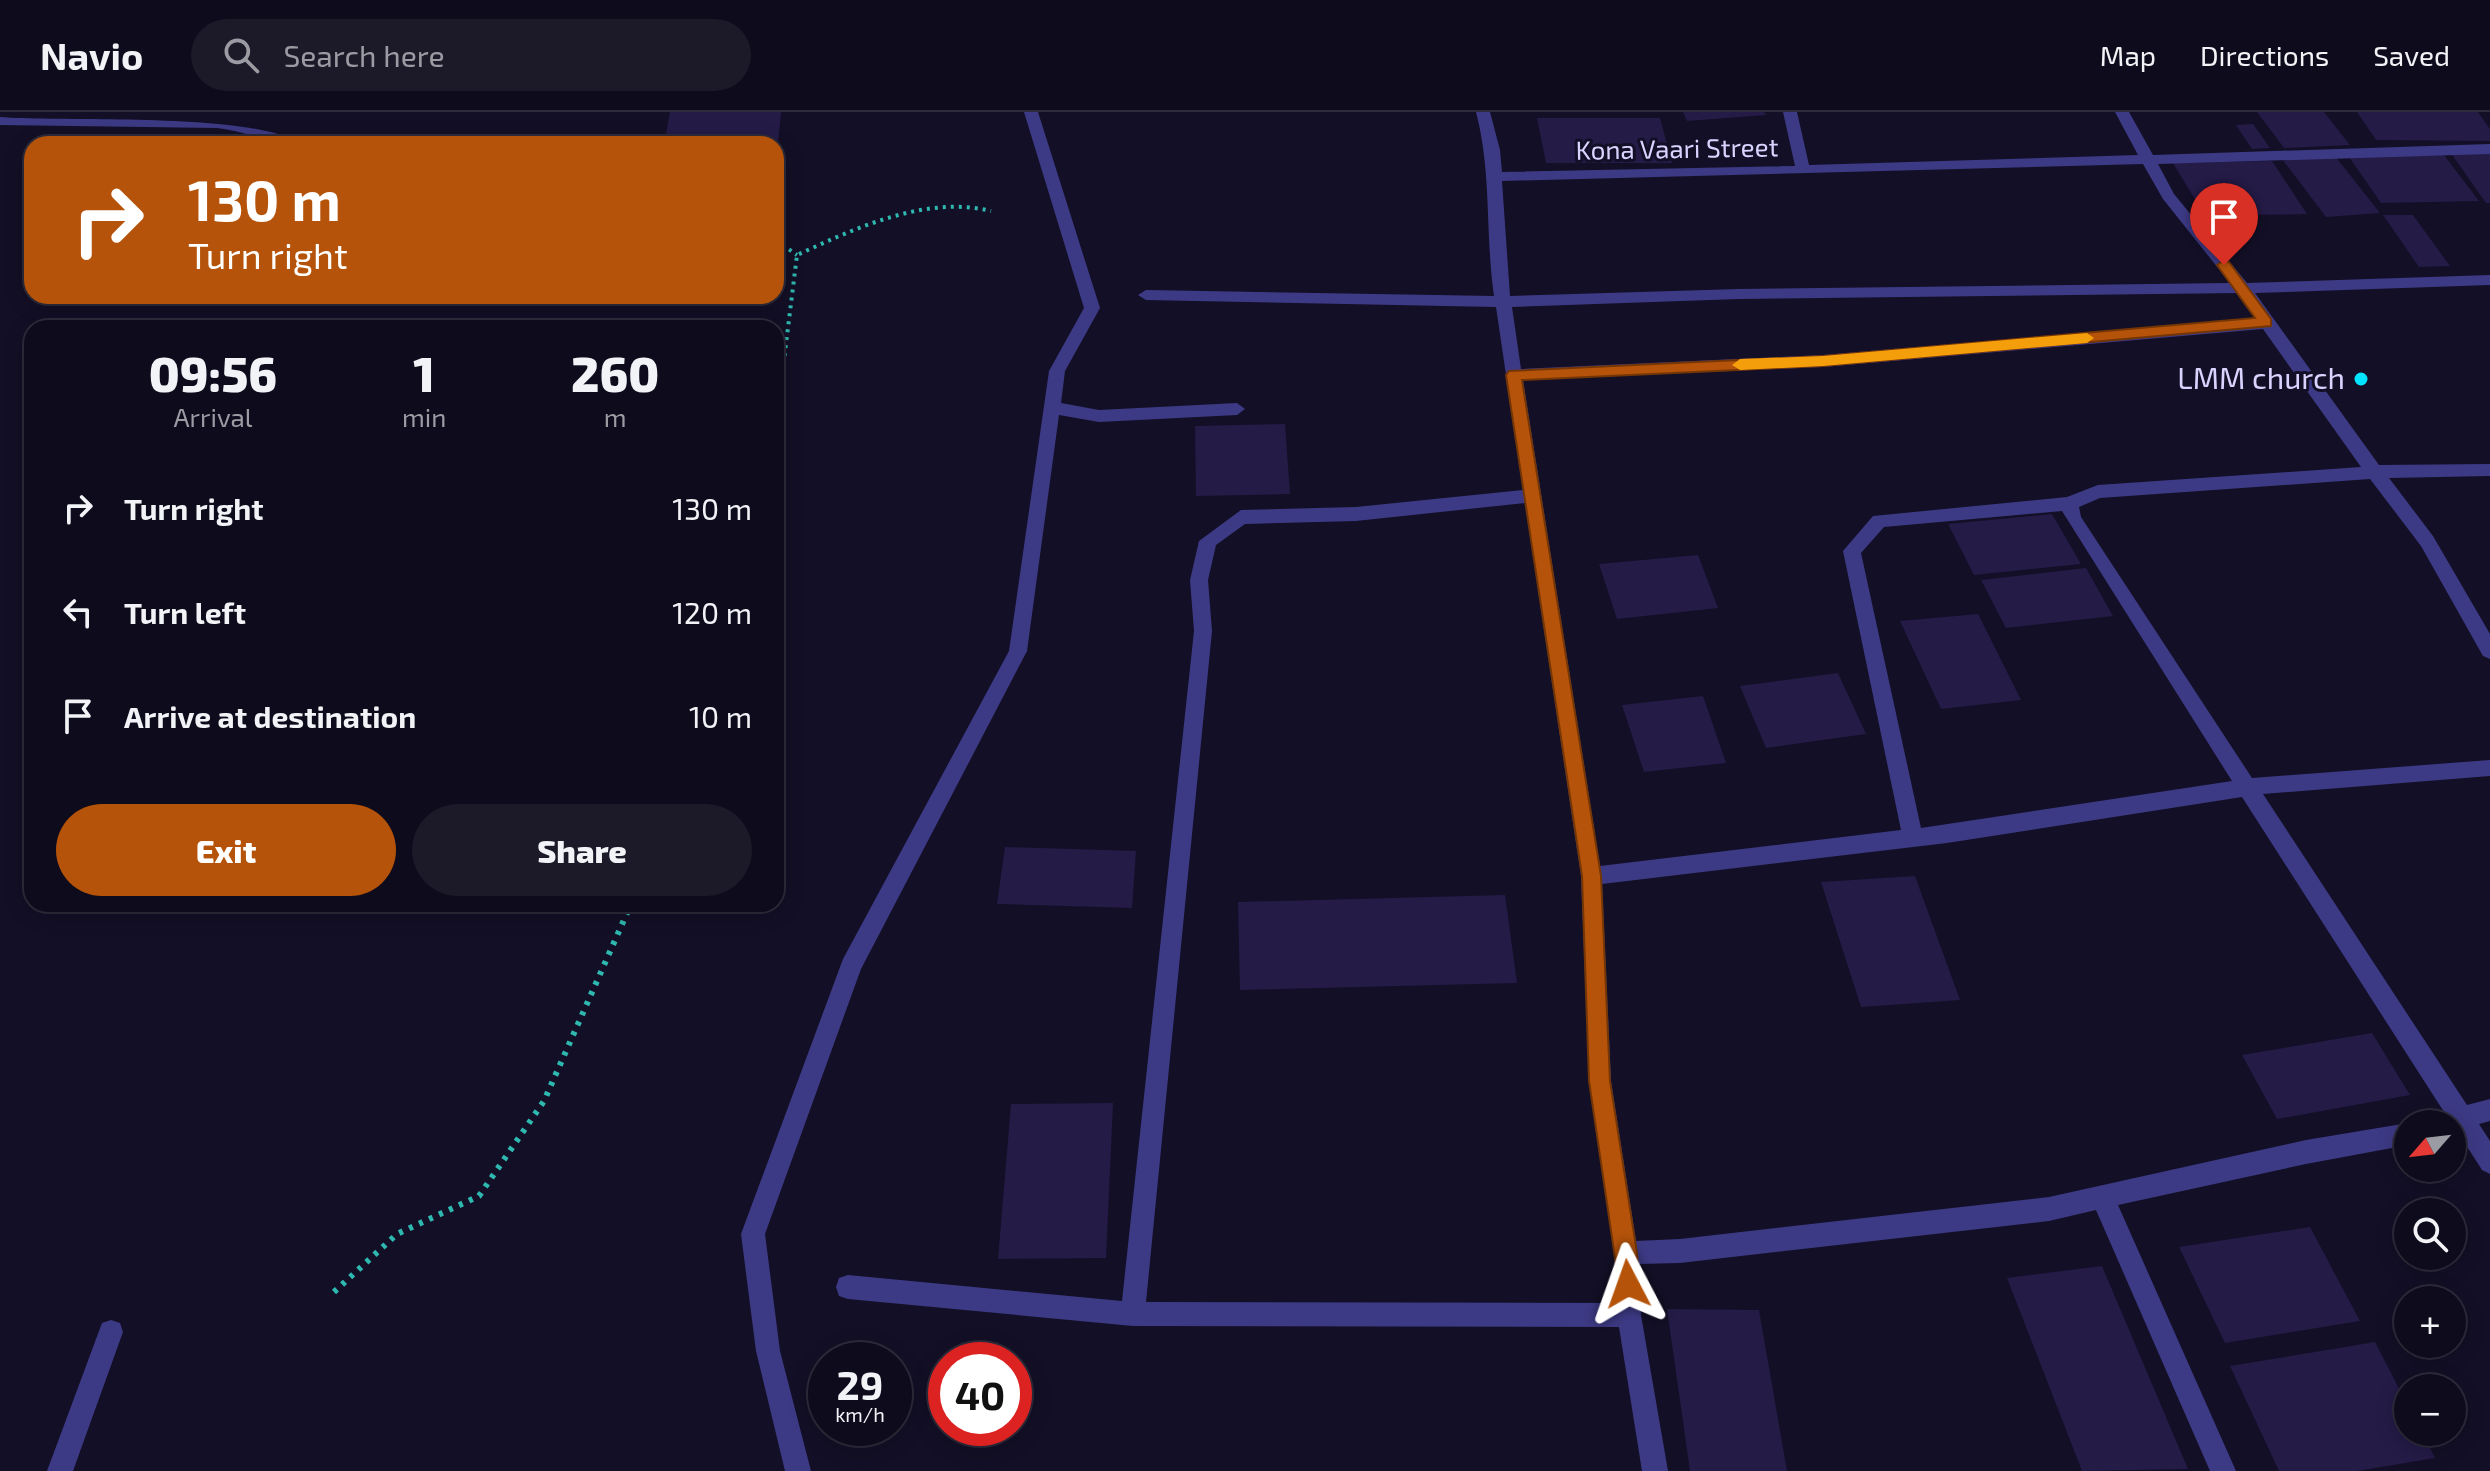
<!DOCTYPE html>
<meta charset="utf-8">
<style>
body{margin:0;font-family:"Exo 2",sans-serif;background:#1c1929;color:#f1f3f6;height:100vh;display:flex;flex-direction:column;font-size:30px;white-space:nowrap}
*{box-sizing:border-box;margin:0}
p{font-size:26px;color:#9b9ba3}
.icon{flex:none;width:44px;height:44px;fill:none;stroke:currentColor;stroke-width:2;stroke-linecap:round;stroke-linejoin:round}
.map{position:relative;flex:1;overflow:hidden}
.side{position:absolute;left:24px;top:208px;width:760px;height:592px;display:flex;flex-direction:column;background:#0e0b1c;border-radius:24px;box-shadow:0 4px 20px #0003,0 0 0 2px #2e2b3b}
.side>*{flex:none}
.banner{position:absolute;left:24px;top:24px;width:760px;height:168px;border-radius:24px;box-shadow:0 4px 20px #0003,0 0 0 2px #2e2b3b;background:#b45309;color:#fff;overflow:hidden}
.needle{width:52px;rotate:242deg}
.buttons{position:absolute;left:2394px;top:998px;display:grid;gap:16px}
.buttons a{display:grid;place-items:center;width:72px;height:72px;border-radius:50%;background:#0e0b1c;box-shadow:0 4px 20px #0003,0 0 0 2px #2e2b3b;font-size:40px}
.speed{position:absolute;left:808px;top:1230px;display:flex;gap:16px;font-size:40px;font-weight:700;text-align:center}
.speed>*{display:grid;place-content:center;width:104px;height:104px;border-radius:50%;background:#0e0b1c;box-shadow:0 4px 20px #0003,0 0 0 2px #2e2b3b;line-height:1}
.speed small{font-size:20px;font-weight:400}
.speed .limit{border:12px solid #d22;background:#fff;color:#111}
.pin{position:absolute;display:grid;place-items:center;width:68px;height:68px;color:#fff;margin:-82px -34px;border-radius:50% 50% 50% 0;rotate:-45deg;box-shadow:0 0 8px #0007}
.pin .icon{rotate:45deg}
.me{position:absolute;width:88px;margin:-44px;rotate:356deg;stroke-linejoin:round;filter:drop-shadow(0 0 6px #0008)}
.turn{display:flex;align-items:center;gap:28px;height:168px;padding:0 32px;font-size:36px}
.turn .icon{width:104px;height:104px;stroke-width:2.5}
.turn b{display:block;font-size:56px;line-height:68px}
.eta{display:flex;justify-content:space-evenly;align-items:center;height:136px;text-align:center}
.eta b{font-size:48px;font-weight:800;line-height:56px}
.cta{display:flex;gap:16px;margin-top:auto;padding:16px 32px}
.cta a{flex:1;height:92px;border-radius:48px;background:#b45309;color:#fff;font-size:32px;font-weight:800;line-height:92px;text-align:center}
.cta a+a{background:#1c1929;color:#f1f3f6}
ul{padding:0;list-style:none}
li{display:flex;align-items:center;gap:24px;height:104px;padding:0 32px}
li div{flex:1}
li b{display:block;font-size:30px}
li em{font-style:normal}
header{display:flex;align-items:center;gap:48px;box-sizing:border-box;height:112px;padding:0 40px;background:#0e0b1c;border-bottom:2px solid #2e2b3b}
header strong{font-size:38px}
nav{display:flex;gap:44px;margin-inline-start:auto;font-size:28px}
.search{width:560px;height:72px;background:#1c1929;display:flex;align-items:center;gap:20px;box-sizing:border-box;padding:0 28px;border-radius:44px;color:#9b9ba3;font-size:30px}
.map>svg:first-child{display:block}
.building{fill:#241b47}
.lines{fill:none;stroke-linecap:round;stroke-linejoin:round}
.path-far1{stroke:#2fb8b0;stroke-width:4;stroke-dasharray:3 5;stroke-linecap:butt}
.path{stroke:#2fb8b0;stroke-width:6;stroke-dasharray:4 7;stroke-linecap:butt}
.minor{fill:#3d3a85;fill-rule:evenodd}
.route{fill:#b45309;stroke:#753606;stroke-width:2}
.slow{fill:#f59e0b}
.poi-dot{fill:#00e5ff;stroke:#130f26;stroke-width:3}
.labels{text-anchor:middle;stroke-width:6;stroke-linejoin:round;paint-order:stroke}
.far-street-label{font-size:26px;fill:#d9d4ff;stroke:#130f26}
.poi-label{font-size:30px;fill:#d9d4ff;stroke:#130f26;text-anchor:end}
</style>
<header>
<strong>Navio</strong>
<div class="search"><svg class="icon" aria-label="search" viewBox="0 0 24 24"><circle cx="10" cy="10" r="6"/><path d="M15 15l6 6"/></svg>Search here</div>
<nav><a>Map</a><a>Directions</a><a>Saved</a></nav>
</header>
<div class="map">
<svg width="2490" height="1359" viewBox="0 0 2490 1359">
<rect width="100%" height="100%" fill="#130f26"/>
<!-- building -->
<path class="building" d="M 670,0 L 781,0 L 778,32 L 664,32 Z
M 1683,0 L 1764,0 L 1766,3 L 1687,9 Z
M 2257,0 L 2324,0 L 2350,33 L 2284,36 Z
M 2357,0 L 2478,0 L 2490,17 L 2490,29 L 2376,28 Z
M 1537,6 L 1660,6 L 1672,51 L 1546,51 Z
M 2253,12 L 2270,36 L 2252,37 L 2236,13 Z
M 2450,40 L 2490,40 L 2490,91 L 2486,91 Z
M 2444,43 L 2479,89 L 2381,91 L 2349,45 Z
M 2335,44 L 2380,101 L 2326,105 L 2282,47 Z
M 2272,49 L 2307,102 L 2205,104 L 2173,51 Z
M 2383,103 L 2413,103 L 2450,154 L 2419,155 Z
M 1285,312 L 1290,382 L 1196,384 L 1195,314 Z
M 2052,402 L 2081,452 L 1974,463 L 1948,412 Z
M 1698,443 L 1718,496 L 1617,507 L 1599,452 Z
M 2086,456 L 2113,504 L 2006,516 L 1981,468 Z
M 1978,502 L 2021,588 L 1941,597 L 1900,509 Z
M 1838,561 L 1866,622 L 1766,636 L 1740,574 Z
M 1703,584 L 1726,651 L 1644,660 L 1622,593 Z
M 1005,735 L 1136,739 L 1132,796 L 997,792 Z
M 1915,764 L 1960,888 L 1861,895 L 1821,770 Z
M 1505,783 L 1517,871 L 1240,878 L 1238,790 Z
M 2372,921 L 2410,983 L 2277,1007 L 2242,943 Z
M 1113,991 L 1106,1146 L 998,1147 L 1011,992 Z
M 2310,1115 L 2360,1209 L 2225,1231 L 2179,1135 Z
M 2102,1154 L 2188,1357 L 2082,1359 L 2007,1166 Z
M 1667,1197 L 1759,1198 L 1787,1359 L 1690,1359 Z
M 2375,1230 L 2408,1294 L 2408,1320 L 2422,1320 L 2435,1346 L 2357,1359 L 2279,1359 L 2230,1254 Z"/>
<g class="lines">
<!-- path-far1 -->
<path class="path-far1" d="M 420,32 L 489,26 L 527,32
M 776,128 L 797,143
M 776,283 L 783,256 L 797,143 C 856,116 926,83 991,99"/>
<!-- path -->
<path class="path" d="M 334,1180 L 397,1122 L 479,1084 L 544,989 L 631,792"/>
<!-- minor -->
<path class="minor" d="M 1024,0 L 1038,0 L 1100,196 L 1065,259 L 1061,291 L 1099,298 L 1237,291 L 1245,297 L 1237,303 L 1099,310 L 1059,303 L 1027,539 L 861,857 L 765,1122 L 780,1239 L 811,1359 L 785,1359 L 756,1239 L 741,1122 L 843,847 L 1009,539 L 1049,259 L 1084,196 Z
M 1476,0 L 1490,0 L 1500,38 L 1502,60 L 1795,54 L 1783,0 L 1797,0 L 1809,53 L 2138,43 L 2115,0 L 2129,0 L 2153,43 L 2490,32 L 2490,42 L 2158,52 L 2174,82 L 2247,171 L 2490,163 L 2490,173 L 2255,181 L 2379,353 L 2490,352 L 2490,364 L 2389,366 L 2433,424 L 2490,522 L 2490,547 L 2483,544 L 2421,434 L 2370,367 L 2100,386 L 2079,395 L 2081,405 L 2252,666 L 2490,648 L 2490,664 L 2263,682 L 2467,993 L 2490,987 L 2490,1009 L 2479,1012 L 2490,1029 L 2490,1062 L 2482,1058 L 2457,1019 L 2452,1020 L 2452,1012 L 2430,1012 L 2433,1004 L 2444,1000 L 2242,685 L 1947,731 L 1602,772 L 1611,969 L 1636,1129 L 1680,1127 L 2049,1085 L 2306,1028 L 2408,1011 L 2411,1012 L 2408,1012 L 2408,1033 L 2306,1052 L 2118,1093 L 2236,1359 L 2210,1359 L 2096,1098 L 2049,1109 L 1680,1151 L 1639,1152 L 1641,1203 L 1668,1359 L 1642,1359 L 1619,1215 L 1133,1214 L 848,1187 L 839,1184 L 836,1175 L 839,1166 L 848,1163 L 1122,1189 L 1194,519 L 1190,468 L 1199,429 L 1241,398 L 1356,395 L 1523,378 L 1496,195 L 1146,188 L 1138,183 L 1146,178 L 1494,184 C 1485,121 1492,61 1476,0 ZM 2143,52 L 2163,87 L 2230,171 L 1739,177 L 1510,184 L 1502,69 ZM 2239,181 L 2256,206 L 1823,243 L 1521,257 L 1512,195 L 1739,187 ZM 2263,217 L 2361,355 L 2098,373 L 2067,385 L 1873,404 L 1843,439 L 1901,718 L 1600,754 L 1523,268 L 1823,255 ZM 1525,391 L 1581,764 L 1589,969 L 1614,1141 L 1616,1191 L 1146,1190 L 1212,519 L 1208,468 L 1216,433 L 1245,412 L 1356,409 ZM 2062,399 L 2232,669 L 1921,716 L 1861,441 L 1884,415 Z
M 0,5 C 64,10 258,0 299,32 C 272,32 245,19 217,16 L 0,13 Z
M 111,1208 L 120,1211 L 123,1220 L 73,1359 L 47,1359 L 102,1211 Z"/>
</g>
<!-- route -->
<path class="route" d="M 2224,148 L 2229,150 L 2271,207 L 2271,214 L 1823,254 L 1522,268 L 1601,764 L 1610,969 L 1637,1141 L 1639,1172 L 1635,1180 L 1628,1183 L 1620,1180 L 1589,969 L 1582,764 L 1506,263 L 1509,259 L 1823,244 L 2255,206 L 2217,153 Z"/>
<!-- slow -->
<path class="slow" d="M 2087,221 L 2094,226 L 2087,231 L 1823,254 L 1740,258 L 1732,253 L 1740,247 L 1823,244 Z"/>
<!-- markers -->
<circle class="poi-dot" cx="2361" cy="267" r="8"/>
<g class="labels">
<!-- far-street labels -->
<g class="far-street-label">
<text transform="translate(1677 37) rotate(-1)" y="9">Kona Vaari Street</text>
</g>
<!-- poi labels -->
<g class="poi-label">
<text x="2345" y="277">LMM church</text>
</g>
</g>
</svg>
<div class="buttons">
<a><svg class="needle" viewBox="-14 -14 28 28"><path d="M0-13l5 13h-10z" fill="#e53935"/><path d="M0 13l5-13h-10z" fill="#9b9ba3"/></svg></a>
<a><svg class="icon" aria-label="search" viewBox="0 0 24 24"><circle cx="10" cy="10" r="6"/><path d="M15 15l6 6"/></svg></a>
<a>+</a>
<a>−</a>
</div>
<div class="speed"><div>29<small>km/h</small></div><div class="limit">40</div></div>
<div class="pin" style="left:2224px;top:153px;background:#d93025"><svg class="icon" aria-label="arrive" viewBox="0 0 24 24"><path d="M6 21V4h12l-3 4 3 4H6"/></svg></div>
<svg class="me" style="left:1628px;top:1172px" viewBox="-20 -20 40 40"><path d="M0-17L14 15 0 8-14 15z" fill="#b45309" stroke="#fff" stroke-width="4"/></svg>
<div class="banner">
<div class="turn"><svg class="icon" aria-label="right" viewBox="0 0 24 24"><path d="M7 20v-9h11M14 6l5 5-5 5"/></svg><div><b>130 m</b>Turn right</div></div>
</div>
<section class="side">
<div class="eta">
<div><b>09:56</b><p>Arrival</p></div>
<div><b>1</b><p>min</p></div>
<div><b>260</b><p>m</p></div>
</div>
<ul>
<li><svg class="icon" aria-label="right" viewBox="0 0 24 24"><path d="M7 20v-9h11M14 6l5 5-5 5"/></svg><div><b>Turn right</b></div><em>130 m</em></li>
<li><svg class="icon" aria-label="left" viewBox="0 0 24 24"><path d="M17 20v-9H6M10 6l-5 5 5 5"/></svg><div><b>Turn left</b></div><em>120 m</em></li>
<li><svg class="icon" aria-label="arrive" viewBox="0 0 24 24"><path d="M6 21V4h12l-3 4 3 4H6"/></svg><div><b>Arrive at destination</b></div><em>10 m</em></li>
</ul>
<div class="cta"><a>Exit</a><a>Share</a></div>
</section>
</div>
